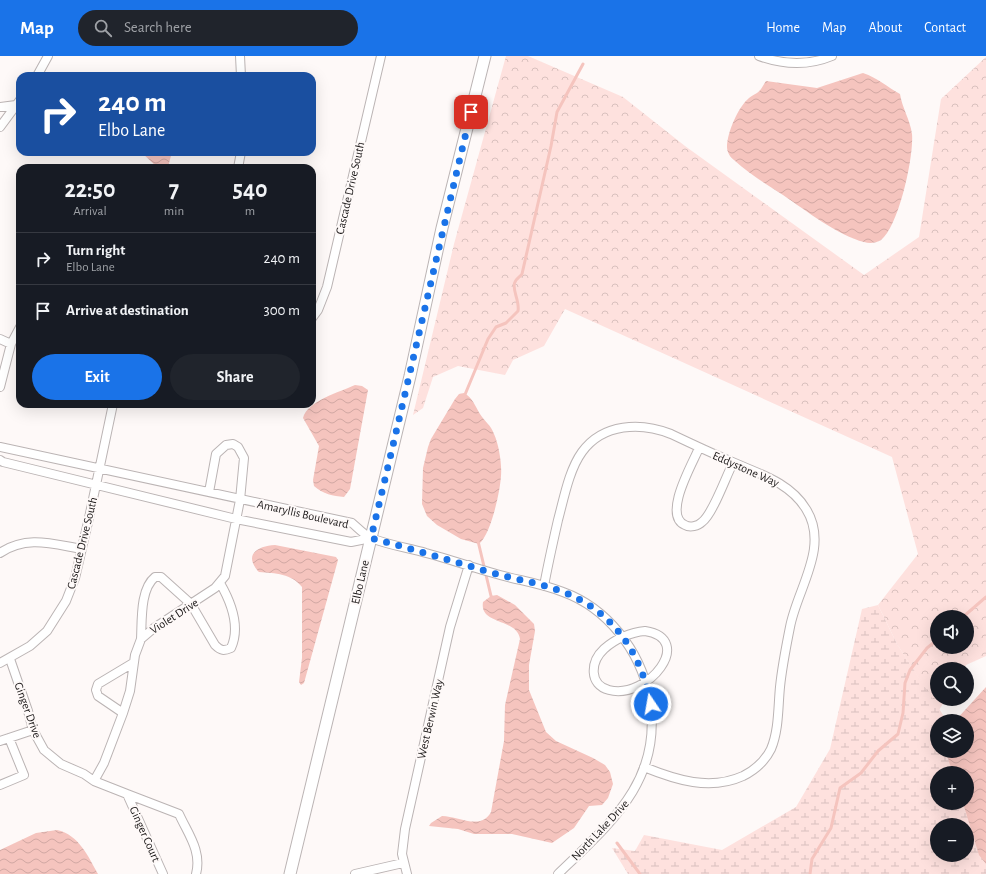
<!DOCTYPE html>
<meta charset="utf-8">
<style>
body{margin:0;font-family:"Alegreya Sans",sans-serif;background:#20242c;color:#f1f3f6;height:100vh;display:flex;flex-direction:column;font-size:15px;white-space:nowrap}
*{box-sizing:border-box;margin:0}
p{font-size:13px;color:#9ea1a6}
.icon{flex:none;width:22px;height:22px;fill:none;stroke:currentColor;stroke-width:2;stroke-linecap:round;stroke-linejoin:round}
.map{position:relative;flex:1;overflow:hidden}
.sheet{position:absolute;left:16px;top:108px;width:300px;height:244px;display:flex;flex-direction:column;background:#171b24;border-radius:12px;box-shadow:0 4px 16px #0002}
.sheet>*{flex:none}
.banner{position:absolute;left:16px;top:16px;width:300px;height:84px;border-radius:12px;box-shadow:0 4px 16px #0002;background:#1a4fa0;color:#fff;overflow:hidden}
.tools{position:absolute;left:930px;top:554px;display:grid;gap:8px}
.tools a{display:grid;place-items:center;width:44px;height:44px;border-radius:50%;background:#171b24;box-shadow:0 4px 16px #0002;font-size:20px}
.pin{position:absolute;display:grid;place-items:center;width:34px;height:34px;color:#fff;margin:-17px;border-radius:8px;box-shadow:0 2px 6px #0006}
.me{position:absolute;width:44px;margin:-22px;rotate:348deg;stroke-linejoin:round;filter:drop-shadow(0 0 3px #0008)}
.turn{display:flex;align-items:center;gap:14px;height:84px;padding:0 16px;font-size:18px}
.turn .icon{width:52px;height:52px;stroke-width:2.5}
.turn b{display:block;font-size:28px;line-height:34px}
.eta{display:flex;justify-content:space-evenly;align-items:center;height:68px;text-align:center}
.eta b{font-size:24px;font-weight:600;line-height:28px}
.cta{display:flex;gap:8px;margin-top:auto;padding:8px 16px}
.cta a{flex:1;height:46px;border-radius:24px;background:#1a73e8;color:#fff;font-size:16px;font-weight:600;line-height:46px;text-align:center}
.cta a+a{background:#20242c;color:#f1f3f6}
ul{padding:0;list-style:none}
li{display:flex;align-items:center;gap:12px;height:52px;padding:0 16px;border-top:1px solid #363941}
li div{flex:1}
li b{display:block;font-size:15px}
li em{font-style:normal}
header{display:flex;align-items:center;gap:24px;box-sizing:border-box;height:56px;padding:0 20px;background:#1a73e8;color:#fff}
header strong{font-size:19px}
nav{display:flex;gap:22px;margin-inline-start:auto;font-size:14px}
.search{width:280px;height:36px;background:#20242c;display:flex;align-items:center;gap:10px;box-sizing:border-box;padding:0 14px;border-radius:22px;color:#9ea1a6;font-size:15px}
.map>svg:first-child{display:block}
.forest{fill:url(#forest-crowns);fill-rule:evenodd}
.wetland{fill:url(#wetland-marsh);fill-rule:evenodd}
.water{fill:url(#water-waves)}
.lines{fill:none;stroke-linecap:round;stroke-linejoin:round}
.stream{stroke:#f5c4be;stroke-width:3}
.minor-casing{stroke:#bbb4b4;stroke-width:10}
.tertiary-casing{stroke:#bbb4b4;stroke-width:13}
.minor{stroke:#fff;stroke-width:8}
.tertiary{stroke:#fff;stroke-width:11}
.route{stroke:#1a73e8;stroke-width:7;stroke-dasharray:0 12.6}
.labels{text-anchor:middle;stroke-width:4;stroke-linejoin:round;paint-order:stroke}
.street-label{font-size:12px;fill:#1b1818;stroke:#fef9f8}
</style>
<header>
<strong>Map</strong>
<div class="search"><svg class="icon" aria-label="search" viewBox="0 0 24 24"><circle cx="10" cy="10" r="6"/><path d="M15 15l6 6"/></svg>Search here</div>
<nav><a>Home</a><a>Map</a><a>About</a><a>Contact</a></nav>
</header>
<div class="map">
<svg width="986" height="818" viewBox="0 0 986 818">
<defs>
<pattern id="forest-crowns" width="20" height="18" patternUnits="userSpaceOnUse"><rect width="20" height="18" fill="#fee1de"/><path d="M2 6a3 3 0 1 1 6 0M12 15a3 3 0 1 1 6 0" fill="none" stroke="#d9c0be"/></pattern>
<pattern id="wetland-marsh" width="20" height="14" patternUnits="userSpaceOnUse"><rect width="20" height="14" fill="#fee1de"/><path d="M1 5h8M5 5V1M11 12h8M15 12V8" fill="none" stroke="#d9c0be"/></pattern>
<pattern id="water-waves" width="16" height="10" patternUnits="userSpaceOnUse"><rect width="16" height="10" fill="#f5c4be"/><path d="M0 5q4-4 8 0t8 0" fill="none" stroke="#d1a8a3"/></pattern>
</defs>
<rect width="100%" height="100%" fill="#fef9f8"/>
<!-- forest -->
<path class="forest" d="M 506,0 L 528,0 L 623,41 L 685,90 L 864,219 L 919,181 L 941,43 L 986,1 L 986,600 L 966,609 L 964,613 L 937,613 L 937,643 L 946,643 L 939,654 L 897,588 L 878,549 L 918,498 L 892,401 L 565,253 L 544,290 L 513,304 L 505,319 L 458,310 L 433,321 L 423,352 L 413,359 L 454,188 ZM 937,561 L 967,561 L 967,591 L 937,591 Z"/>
<!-- wetland -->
<path class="wetland" d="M 878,549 L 897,588 L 947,665 L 937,665 L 937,695 L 967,695 L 967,665 L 986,636 L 986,818 L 628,818 L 612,792 L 635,795 L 644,779 L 722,794 L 796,751 L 830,693 L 862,553 ZM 937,717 L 967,717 L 967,747 L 937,747 ZM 937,769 L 967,769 L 967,799 L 937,799 Z"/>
<!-- water -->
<path class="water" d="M 863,17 C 878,22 887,31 900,38 C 902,52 910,63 912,78 C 914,100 899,170 881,184 C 876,187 870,188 864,186 C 839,180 805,154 783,139 C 766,128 749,118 734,104 C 730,101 727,96 727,91 C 727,77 738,51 749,42 C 751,40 754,39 757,37 C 761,35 763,29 766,25 L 817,32 Z
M 141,96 L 172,96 L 168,111 L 158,112 Z
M 355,329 L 362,330 L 368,334 L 350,433 L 344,441 C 333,440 323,438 314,430 L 313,424 L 319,390 L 303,362 C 307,345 340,336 355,329 Z
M 464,337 C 473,342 475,350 480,358 C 485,366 491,369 494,378 C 499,389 502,408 501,420 C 500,436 491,478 479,488 L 461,483 L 437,469 L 427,460 L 422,448 L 423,412 L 428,391 L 431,383 L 455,343 L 459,338 Z
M 275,489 L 336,501 L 338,504 L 304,627 L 301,629 L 299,626 L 302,602 L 302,531 C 292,518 275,517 259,516 C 243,499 257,490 275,489 Z
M 497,539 L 515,549 L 534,568 L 535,575 L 529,609 L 529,634 L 546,676 L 556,685 L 593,702 L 605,709 L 610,716 L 613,728 L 608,742 L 602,749 L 589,750 L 574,772 L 552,787 L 512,778 L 474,778 L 458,773 L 429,770 L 431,767 L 442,760 C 458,760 481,775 491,756 L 504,685 L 505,649 L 520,583 C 517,562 479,569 483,546 L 491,540 Z
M 986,631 L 986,808 L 979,799 L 963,747 L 967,747 L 967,717 L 955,717 L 950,709 L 946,695 L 967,695 L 967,665 L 955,665 Z
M 57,774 C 79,779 88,800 98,818 L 0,818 L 0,794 L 36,777 Z"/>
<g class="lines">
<!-- stream -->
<path class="stream" d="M 464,341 L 488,283 L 496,271 L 506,267 L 518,255 C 520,245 511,232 515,226 C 516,223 520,221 522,218 L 551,90 L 557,56 L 583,8
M 478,485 L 491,540 L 494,543
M 963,561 L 986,541
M 617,787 L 640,818
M 810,818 L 812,803 L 831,772 L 840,732 L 861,717 L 878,695 L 898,678 L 903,657 L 905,627 L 910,614 L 927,592 L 937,584"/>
<!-- minor casing -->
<g class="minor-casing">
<path id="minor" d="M 240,0 L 241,20
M 759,0 C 784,9 808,10 832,0
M 37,20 L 48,0
M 0,51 L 16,49
M 0,71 L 20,44
M 238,112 L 241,96
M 312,262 L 318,254 L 327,231 L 381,0
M 0,283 L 11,288
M 0,331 L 11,288 L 20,271
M 0,391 L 352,467 C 358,472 364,479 371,482 C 388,489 409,492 426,497 C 449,503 471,511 493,517 C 516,524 540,527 563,536 C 607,552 640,594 649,640 C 665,722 611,767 558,818
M 699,392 C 693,407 662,459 685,469 C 690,472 698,470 702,466 C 713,458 726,420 733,407
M 0,404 L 3,406 L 236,463 L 351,486 L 371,482
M 0,497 C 27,479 52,488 82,493
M 544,530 C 548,508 553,486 558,464 C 564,442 569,414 582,396 C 603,367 641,366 671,378 C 690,387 709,396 728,404 C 756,417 789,425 806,453 C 830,491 797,533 790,571 C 786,591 782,611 780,631 C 778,651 779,674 771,693 C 765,705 755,714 743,720 C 710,735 676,724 644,711
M 645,575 C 696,583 648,644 609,634 C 589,629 590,606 604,593 C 615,583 631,576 645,575 Z
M 141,583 C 142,564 140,533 155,521 L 161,521 L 191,548 L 215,589 C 221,595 224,595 231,592 C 241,570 231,546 220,527
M 10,603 L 28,655 L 33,674 L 44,694 L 61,708 L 84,718 L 94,725 L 127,738
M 0,607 L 30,590 L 47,575 L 66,545 L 75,522 L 89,462 L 113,348
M 123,657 L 98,640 L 96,634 L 98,628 L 133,607
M 0,685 L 33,674
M 94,725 L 104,707 L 123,657 L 130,635 L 135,599 L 141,583 L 154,572 L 215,532 L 225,520 L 240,444 L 244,402 L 238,391 L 233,388 L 226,389 L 216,398 L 209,436
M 0,729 L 24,719 L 9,682
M 163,818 L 127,738 L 179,758 C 188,778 202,795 196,818
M 355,818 L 403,807
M 407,818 L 402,798 L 405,773 L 450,571 L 469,509"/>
</g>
<!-- tertiary casing -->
<g class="tertiary-casing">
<path id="tertiary" d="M 290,818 L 410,320 L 442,172 L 485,0"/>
</g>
<!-- minor -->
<use href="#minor" class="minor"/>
<!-- tertiary -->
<use href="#tertiary" class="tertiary"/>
</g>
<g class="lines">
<!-- route -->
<path class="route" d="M 471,56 C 437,198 405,340 371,482 C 412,493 452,505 493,517 C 517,524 541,527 563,536 C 613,555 641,597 651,648"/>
</g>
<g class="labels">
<!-- street labels -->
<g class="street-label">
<text transform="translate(350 132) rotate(-77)" y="4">Cascade Drive South</text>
<text transform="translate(746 413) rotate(24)" y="4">Eddystone Way</text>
<text transform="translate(303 458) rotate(13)" y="4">Amaryllis Boulevard</text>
<text transform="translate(82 487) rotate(-76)" y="4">Cascade Drive South</text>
<text transform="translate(360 526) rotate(-77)" y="4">Elbo Lane</text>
<text transform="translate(174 560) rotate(-33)" y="4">Violet Drive</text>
<text transform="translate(28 654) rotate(70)" y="4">Ginger Drive</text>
<text transform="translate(430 663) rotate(-77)" y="4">West Berwin Way</text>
<text transform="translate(600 774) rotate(-47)" y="4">North Lake Drive</text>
<text transform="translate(145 778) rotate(66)" y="4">Ginger Court</text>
</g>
</g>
</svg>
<div class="tools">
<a><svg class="icon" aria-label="sound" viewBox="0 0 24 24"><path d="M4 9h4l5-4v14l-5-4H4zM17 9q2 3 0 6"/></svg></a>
<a><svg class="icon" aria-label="search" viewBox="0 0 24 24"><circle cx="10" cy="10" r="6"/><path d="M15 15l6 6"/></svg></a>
<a><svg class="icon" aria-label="layers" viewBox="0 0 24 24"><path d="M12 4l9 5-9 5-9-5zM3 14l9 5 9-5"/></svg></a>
<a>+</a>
<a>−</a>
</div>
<div class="pin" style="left:471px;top:56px;background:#d93025"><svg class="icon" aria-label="arrive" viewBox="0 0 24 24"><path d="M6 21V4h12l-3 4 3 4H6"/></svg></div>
<svg class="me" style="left:651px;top:648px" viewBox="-20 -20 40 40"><circle r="17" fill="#1a73e8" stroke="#fff" stroke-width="3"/><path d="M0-11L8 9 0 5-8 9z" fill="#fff"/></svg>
<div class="banner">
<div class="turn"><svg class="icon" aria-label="right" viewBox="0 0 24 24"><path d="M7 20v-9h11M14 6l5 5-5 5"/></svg><div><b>240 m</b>Elbo Lane</div></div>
</div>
<section class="sheet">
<div class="eta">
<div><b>22:50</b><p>Arrival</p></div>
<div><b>7</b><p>min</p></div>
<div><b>540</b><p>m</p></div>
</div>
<ul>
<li><svg class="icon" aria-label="right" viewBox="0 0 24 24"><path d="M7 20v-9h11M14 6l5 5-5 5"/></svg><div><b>Turn right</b><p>Elbo Lane</p></div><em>240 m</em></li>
<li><svg class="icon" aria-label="arrive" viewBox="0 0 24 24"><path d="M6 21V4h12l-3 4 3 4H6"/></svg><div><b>Arrive at destination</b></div><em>300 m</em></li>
</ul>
<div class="cta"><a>Exit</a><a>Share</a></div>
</section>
</div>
